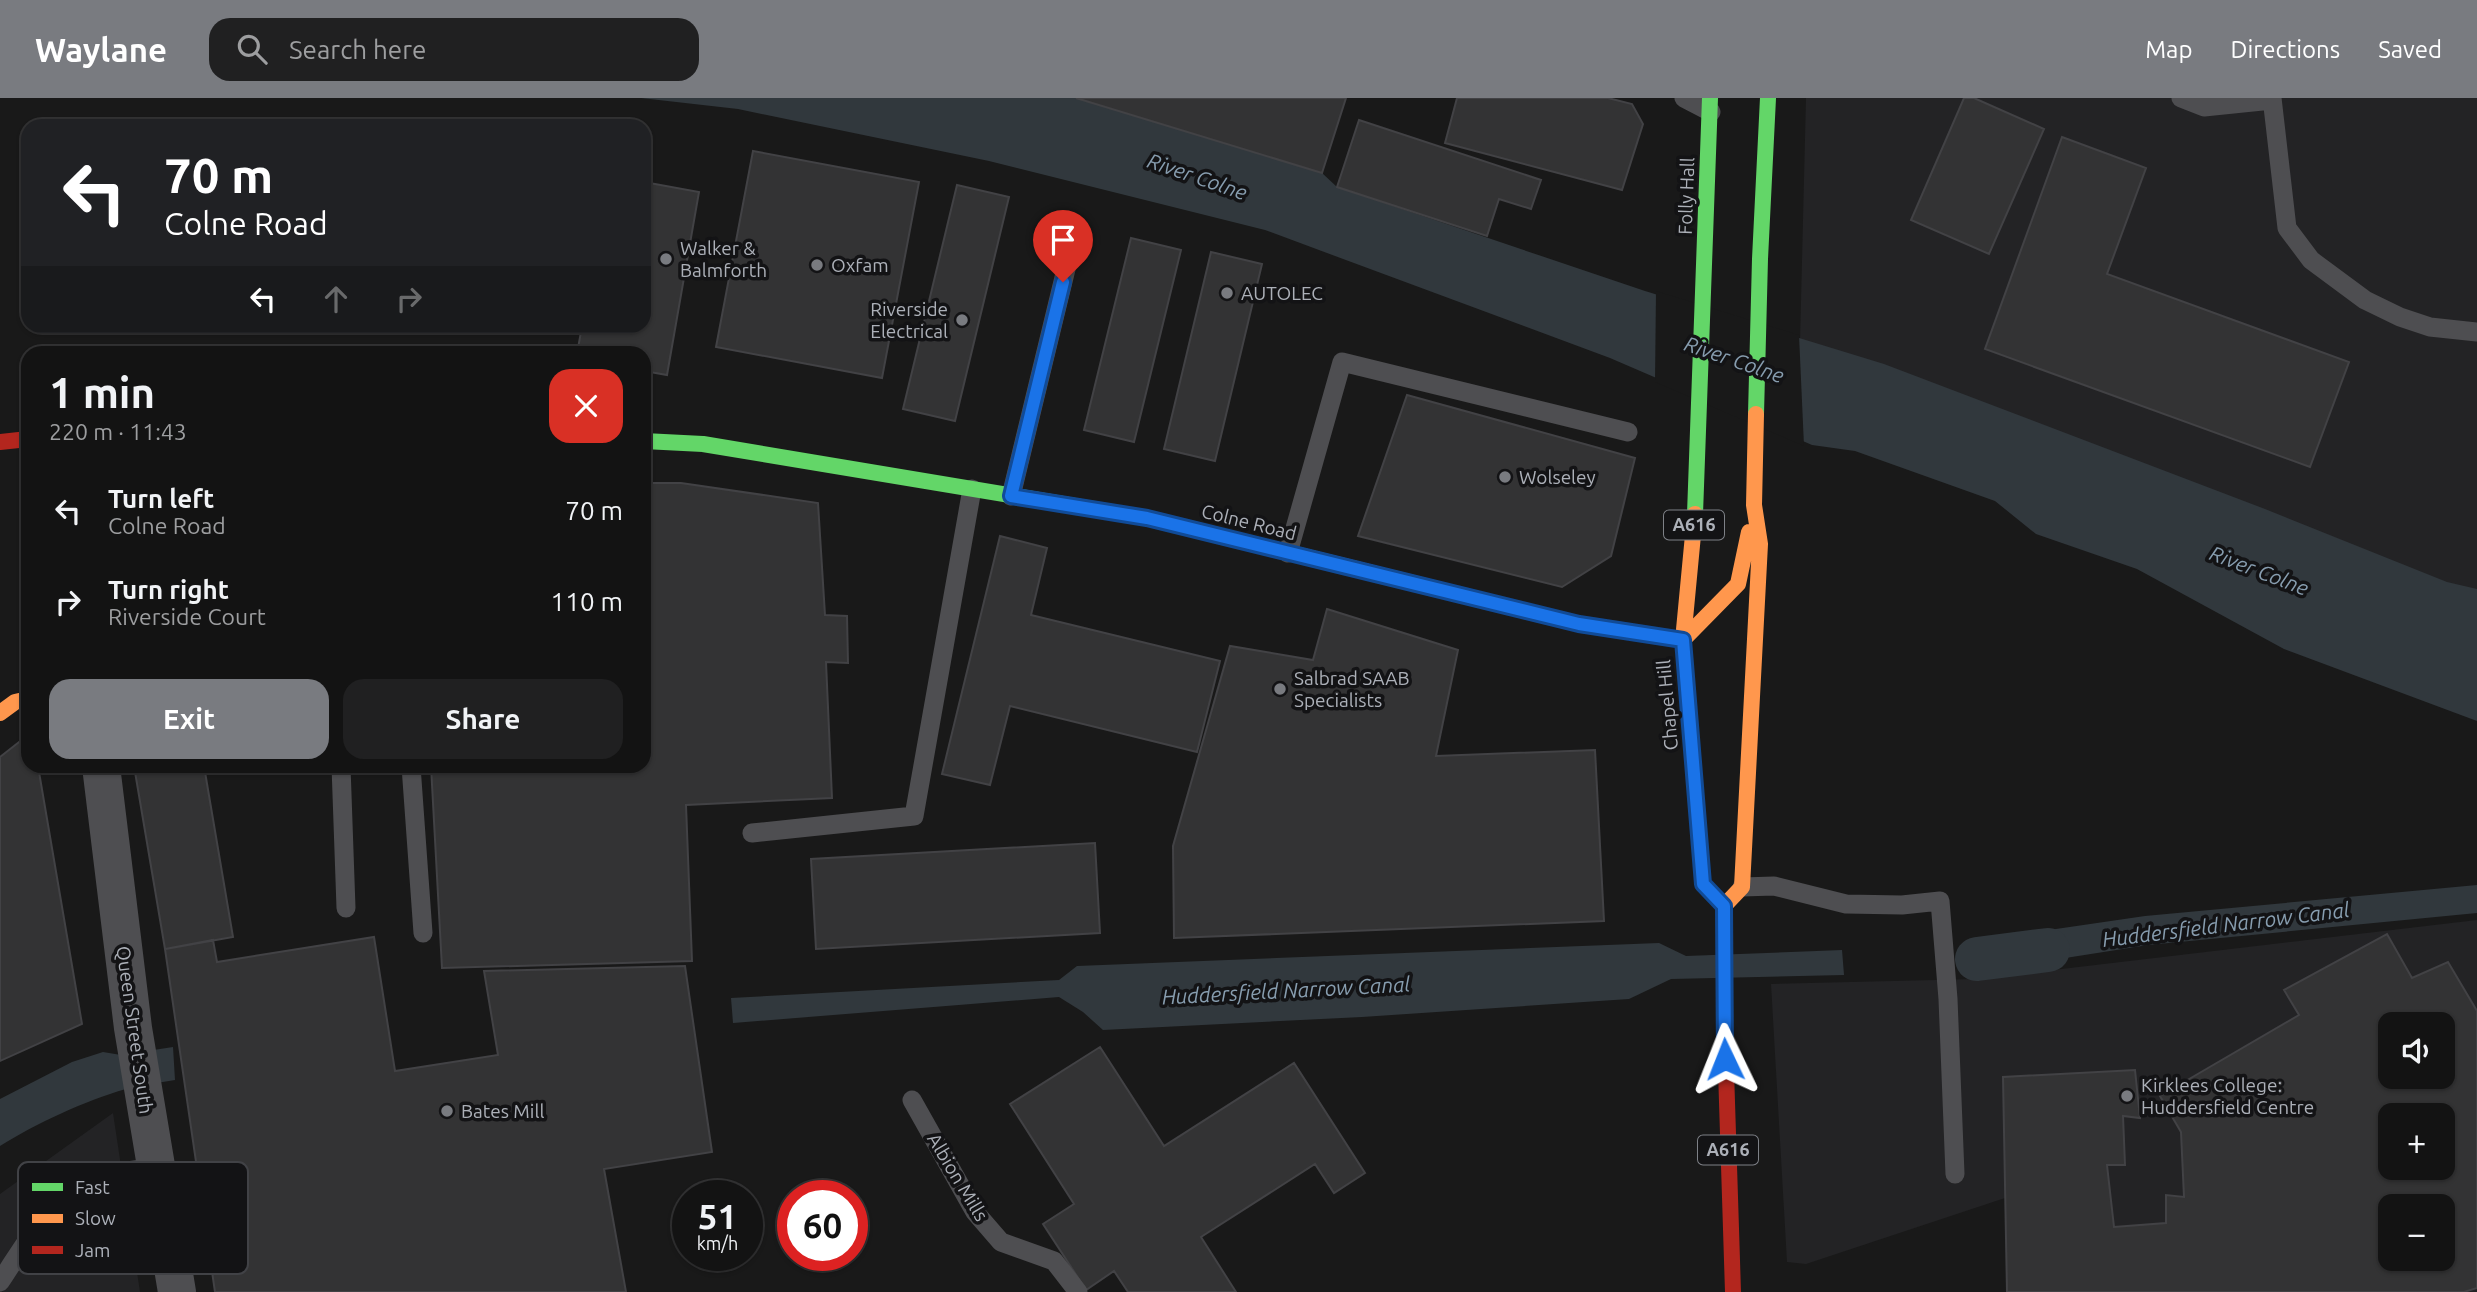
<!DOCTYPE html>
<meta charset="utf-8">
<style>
body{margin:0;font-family:Ubuntu,sans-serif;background:#202021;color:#f1f3f6;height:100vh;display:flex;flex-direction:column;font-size:26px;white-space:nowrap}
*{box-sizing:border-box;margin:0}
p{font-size:23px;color:#9d9ea0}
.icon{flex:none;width:38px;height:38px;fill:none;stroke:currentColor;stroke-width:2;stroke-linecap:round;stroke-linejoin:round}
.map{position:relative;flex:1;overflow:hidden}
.sheet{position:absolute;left:21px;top:248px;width:630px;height:427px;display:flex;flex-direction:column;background:#131313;border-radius:21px;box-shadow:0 2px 5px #0004,0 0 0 2px #323233}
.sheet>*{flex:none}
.hud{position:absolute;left:21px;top:21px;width:630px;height:214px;border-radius:21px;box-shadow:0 2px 5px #0004,0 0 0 2px #323233;background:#202124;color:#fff;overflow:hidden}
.buttons{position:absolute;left:2378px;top:914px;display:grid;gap:14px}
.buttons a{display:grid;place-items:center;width:77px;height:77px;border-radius:14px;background:#131313;box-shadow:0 2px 5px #0004,0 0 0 2px #323233;font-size:35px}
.speed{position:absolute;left:672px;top:1082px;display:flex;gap:14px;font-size:35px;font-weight:700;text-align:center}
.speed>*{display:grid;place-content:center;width:91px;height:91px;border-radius:50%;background:#131313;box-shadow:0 2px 5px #0004,0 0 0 2px #323233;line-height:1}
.speed small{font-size:18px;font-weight:400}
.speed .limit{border:10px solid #d22;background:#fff;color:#111}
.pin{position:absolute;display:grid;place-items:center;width:60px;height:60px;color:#fff;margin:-72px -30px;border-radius:50% 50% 50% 0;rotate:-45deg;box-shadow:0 0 7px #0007}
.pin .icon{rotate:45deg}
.me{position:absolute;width:77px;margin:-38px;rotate:358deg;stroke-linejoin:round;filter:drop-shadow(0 0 5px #0008)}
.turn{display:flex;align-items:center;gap:24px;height:147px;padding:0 28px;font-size:32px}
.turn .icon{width:91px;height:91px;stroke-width:2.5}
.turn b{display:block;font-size:49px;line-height:60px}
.lanes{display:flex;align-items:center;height:66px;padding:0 28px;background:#0003;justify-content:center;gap:35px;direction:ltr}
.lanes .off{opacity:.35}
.round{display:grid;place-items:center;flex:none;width:74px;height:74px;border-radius:21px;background:#202021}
.summary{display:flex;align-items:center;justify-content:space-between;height:119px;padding:0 28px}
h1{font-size:42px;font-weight:700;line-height:52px}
.primary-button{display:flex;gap:14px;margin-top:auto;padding:14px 28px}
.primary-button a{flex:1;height:80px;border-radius:21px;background:#797b80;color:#fff;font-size:28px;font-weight:700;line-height:80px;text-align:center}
.primary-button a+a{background:#202021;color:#f1f3f6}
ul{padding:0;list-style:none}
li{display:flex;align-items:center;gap:21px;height:91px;padding:0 28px}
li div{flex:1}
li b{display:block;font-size:26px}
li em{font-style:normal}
header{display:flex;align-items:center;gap:42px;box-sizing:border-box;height:98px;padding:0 35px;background:#797b80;color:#fff}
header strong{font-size:33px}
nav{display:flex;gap:38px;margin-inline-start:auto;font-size:24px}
.search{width:490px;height:63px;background:#202021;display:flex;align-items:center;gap:18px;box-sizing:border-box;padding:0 24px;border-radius:21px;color:#9d9ea0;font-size:26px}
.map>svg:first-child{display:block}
.built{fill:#232325;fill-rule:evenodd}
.water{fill:#31383d}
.pier{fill:#191919}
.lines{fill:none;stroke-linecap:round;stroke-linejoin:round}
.canal{stroke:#31383d;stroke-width:44}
.building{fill:#333334;stroke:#424245;stroke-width:2;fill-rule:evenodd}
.lane{stroke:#4e4e51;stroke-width:19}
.street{stroke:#4e4e51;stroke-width:38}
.fast{stroke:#63d668;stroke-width:16}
.slow{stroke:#ff974d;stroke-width:16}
.jam{stroke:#b3261e;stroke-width:16}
.route-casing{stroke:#114b97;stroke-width:18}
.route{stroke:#1a73e8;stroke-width:12}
.poi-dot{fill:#797b80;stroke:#131315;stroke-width:2.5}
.labels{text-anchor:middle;stroke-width:7;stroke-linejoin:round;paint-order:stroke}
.shield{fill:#131315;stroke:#7e8187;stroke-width:2}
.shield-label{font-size:18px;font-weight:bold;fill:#acb0b8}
.street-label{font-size:19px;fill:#acb0b8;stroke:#131315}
.poi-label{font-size:19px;fill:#acb0b8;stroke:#131315;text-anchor:start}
.water-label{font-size:21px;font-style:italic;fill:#879daf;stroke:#131315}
.key{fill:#131315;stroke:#414246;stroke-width:2}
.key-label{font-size:19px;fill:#acb0b8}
</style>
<header>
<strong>Waylane</strong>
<div class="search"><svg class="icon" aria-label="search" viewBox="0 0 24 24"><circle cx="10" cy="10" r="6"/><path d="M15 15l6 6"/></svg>Search here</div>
<nav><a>Map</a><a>Directions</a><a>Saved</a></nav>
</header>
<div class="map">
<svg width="2477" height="1194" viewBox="0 0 2477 1194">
<rect width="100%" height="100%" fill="#191919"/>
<!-- built -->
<path class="built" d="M 1806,0 L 2477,0 L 2477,496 L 1800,244 Z
M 2477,822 L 2477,1194 L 2007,1194 L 2005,1100 L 1806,1166 L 1787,1164 L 1771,886 L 1977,881 ZM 2390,926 L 2443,926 L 2443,978 L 2390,978 ZM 2390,1017 L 2443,1017 L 2443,1069 L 2390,1069 ZM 2390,1108 L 2443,1108 L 2443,1160 L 2390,1160 Z
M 113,1015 L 140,1194 L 0,1194 L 0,1096 Z"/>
<!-- water -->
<path class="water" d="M 641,0 L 1076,0 L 1322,75 L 1337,89 L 1645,193 L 1884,266 L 2265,411 L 2447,484 L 2477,491 L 2477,623 L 2284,551 L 2137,471 L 2036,436 L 1995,403 L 1855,353 L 1812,347 L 1610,260 L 1265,132 L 989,63 L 738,11 Z
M 2477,787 L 2477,815 L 2148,847 L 1988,872 L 1988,841 L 2145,818 Z
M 1659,845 L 1686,858 L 1842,852 L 1844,877 L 1671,881 L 1629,901 L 1362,919 L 1103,932 L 1083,914 L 1059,899 L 733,925 L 731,900 L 1059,882 L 1077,868 Z
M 173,949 L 175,982 C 159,985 141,986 126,991 C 84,1003 37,1025 0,1048 L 0,1001 L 72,964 L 103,954 L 121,957 Z"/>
<!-- pier -->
<path class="pier" d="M 1656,193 L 1799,237 L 1804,348 L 1655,284 Z"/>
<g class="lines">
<!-- canal -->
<path class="canal" d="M 1977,861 L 2048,852"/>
</g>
<!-- building -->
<path class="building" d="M 1076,0 L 1346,0 L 1322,75 Z
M 1457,0 L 1608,0 L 1632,6 L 1643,26 L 1622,92 L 1445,45 Z
M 1964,0 L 1974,0 L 2044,31 L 1989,156 L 1911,122 Z
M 1359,22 L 1541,82 L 1531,111 L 1499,101 L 1487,138 L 1337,89 Z
M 600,26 L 600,28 L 521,28 Z
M 2062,39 L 2146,70 L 2107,176 L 2349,264 L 2310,369 L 1985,251 Z
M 753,53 L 919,84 L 882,280 L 716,249 Z
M 644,84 L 699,94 L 667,277 L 644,273 L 644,256 L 577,256 L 582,228 L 644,228 Z
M 957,87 L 1009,99 L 955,323 L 903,311 Z
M 1131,140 L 1181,152 L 1134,344 L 1084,332 Z
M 1211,154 L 1262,166 L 1215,363 L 1164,351 Z
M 1407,297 L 1635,360 L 1611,458 L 1562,489 L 1358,438 Z
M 644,385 L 681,385 L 818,405 L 825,517 L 847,518 L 848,565 L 826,564 L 832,700 L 686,707 L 692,863 L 442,870 L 431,668 L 644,668 Z
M 1000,438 L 1047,450 L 1031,517 L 1220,563 L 1197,654 L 1010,608 L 990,687 L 942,676 Z
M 1327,511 L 1458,552 L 1436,658 L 1595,652 L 1604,823 L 1174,840 L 1173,748 L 1230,548 L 1313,562 Z
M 28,637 L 28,668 L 38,668 L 82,926 L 0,963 L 0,659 Z
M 134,668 L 204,668 L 233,839 L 165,851 Z
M 1095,745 L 1100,835 L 816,851 L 811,761 Z
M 2387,836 L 2412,880 L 2448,864 L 2477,913 L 2477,1190 L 2464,1194 L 2007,1194 L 2003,979 L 2135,972 L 2140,1020 L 2123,1018 L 2125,1067 L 2107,1067 L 2114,1129 L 2166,1125 L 2166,1097 L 2184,1099 L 2181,1034 L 2160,998 L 2299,917 L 2284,892 ZM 2390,926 L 2443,926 L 2443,978 L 2390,978 ZM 2390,1017 L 2443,1017 L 2443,1069 L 2390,1069 ZM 2390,1108 L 2443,1108 L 2443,1160 L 2390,1160 Z
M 374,839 L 395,973 L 498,957 L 484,873 L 685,868 L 712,1054 L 604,1071 L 626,1194 L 215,1194 L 165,851 L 213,842 L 217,864 Z
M 1100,949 L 1164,1048 L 1294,965 L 1365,1075 L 1334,1095 L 1315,1066 L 1201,1139 L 1236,1194 L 1128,1194 L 1114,1173 L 1086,1192 L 1043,1126 L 1074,1106 L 1010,1006 Z"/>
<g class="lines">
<!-- lane -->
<path class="lane" d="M 1684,0 L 1711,14
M 2181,0 L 2204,9 L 2272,2
M 2272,0 L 2287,130 L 2311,162 L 2365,202 L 2400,219 L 2430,229 L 2477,234
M 1011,398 L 1075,134
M 1288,455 L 1342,264 L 1628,334
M 341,668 L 346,810
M 411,668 L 423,835
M 752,735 L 914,718 L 972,391
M 1742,789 L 1774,788 L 1846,806 L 1902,807 L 1940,803 L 1948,901 L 1955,1076
M 912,1002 L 975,1114 L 1001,1144 L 1054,1163 L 1078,1194
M 0,1184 C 23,1150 49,1101 87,1082 C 104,1074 136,1072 156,1069"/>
<!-- street -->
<path class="street" d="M 101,668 L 133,930 L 177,1194"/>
<!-- fast -->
<path class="fast" d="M 1756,316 L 1760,161 L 1768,0
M 644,343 L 703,346 L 1147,420 L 1332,465
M 1695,416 L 1710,0"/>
<!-- slow -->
<path class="slow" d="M 1695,416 L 1683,542 L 1703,786 L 1724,808
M 1332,465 L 1579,526 L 1683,542 L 1738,486 L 1749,434
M 0,615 L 15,604 L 28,601
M 1724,836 L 1724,808 L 1742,789 L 1760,446 L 1754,407 L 1756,316"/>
<!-- jam -->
<path class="jam" d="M 0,344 L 28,341
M 1724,836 L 1724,909 L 1733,1194"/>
</g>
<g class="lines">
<!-- route casing -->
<g class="route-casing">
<path id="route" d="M 1063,184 L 1011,398 L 1147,420 L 1579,526 L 1683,542 L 1703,786 L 1724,808 L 1725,961"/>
</g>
<!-- route -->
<use href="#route" class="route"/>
</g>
<!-- markers -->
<g class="poi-dot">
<circle cx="666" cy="161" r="7"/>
<circle cx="817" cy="167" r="7"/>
<circle cx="1227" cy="195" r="7"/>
<circle cx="962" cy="222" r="7"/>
<circle cx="1505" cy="379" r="7"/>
<circle cx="1280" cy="591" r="7"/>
<circle cx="2127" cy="998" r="7"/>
<circle cx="447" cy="1013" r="7"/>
</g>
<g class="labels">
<!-- shield labels -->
<g class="shield">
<rect x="1664" y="412.5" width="60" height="29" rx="5"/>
<rect x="1698" y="1037.5" width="60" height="29" rx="5"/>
</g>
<g class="shield-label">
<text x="1694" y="433">A616</text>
<text x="1728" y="1058">A616</text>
</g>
<!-- street labels -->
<g class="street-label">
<text transform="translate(1686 98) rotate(-88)" y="7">Folly Hall</text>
<text transform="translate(1249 424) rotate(14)" y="7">Colne Road</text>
<text transform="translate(1667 607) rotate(-95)" y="7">Chapel Hill</text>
<text transform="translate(135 932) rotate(82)" y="7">Queen Street South</text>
<text transform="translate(958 1079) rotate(59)" y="7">Albion Mills</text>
</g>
<!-- poi labels -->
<g class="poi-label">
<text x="680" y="157">Walker &amp;<tspan x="680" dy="22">Balmforth</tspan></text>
<text x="831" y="174">Oxfam</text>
<text x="1241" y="202">AUTOLEC</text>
<text x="948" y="218" text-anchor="end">Riverside<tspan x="948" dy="22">Electrical</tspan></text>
<text x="1519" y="386">Wolseley</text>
<text x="1294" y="587">Salbrad SAAB<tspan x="1294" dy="22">Specialists</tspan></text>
<text x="2141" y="994">Kirklees College:<tspan x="2141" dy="22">Huddersfield Centre</tspan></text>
<text x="461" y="1020">Bates Mill</text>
</g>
<!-- water labels -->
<g class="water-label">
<text transform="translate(1197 79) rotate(19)" y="7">River Colne</text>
<text transform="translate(1734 262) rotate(19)" y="7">River Colne</text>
<text transform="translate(2259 473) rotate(21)" y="7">River Colne</text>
<text transform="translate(2226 827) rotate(-7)" y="7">Huddersfield Narrow Canal</text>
<text transform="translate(1286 893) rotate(-3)" y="7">Huddersfield Narrow Canal</text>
</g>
</g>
<!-- legend -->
<rect x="18" y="1064" width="230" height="112" rx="10" class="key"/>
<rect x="32" y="1085" width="31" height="8" fill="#63d668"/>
<rect x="32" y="1116" width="31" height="9" fill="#ff974d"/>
<rect x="32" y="1148" width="31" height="8" fill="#b3261e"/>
<g class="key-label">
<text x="75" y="1096">Fast</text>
<text x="75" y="1127">Slow</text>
<text x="75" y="1159">Jam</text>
</g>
</svg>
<div class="buttons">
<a><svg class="icon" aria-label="sound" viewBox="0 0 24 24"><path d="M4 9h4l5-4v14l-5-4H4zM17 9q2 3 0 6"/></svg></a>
<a>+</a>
<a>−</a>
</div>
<div class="speed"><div>51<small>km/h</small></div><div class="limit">60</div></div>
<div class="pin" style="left:1063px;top:184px;background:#d93025"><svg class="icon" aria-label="arrive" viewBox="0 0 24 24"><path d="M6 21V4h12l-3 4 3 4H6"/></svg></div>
<svg class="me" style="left:1725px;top:961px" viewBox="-20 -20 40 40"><path d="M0-17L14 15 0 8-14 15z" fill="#1a73e8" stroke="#fff" stroke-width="4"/></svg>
<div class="hud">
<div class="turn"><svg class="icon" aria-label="left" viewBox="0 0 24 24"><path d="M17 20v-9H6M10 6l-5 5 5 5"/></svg><div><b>70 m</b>Colne Road</div></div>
<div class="lanes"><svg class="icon" aria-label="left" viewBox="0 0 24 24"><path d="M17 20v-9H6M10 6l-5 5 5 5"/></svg><svg class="icon off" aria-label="ahead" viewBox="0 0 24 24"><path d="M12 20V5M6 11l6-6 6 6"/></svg><svg class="icon off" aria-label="right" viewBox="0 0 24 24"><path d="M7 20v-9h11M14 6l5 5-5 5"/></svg></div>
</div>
<section class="sheet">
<div class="summary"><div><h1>1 min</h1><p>220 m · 11:43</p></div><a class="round" style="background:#d93025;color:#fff"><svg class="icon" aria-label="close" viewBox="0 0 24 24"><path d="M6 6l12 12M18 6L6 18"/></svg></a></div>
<ul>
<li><svg class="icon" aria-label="left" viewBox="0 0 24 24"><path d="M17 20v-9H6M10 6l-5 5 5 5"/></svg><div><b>Turn left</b><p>Colne Road</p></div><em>70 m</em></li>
<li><svg class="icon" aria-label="right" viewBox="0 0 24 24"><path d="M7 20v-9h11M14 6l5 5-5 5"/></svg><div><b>Turn right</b><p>Riverside Court</p></div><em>110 m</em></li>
</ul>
<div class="primary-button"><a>Exit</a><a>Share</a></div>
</section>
</div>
